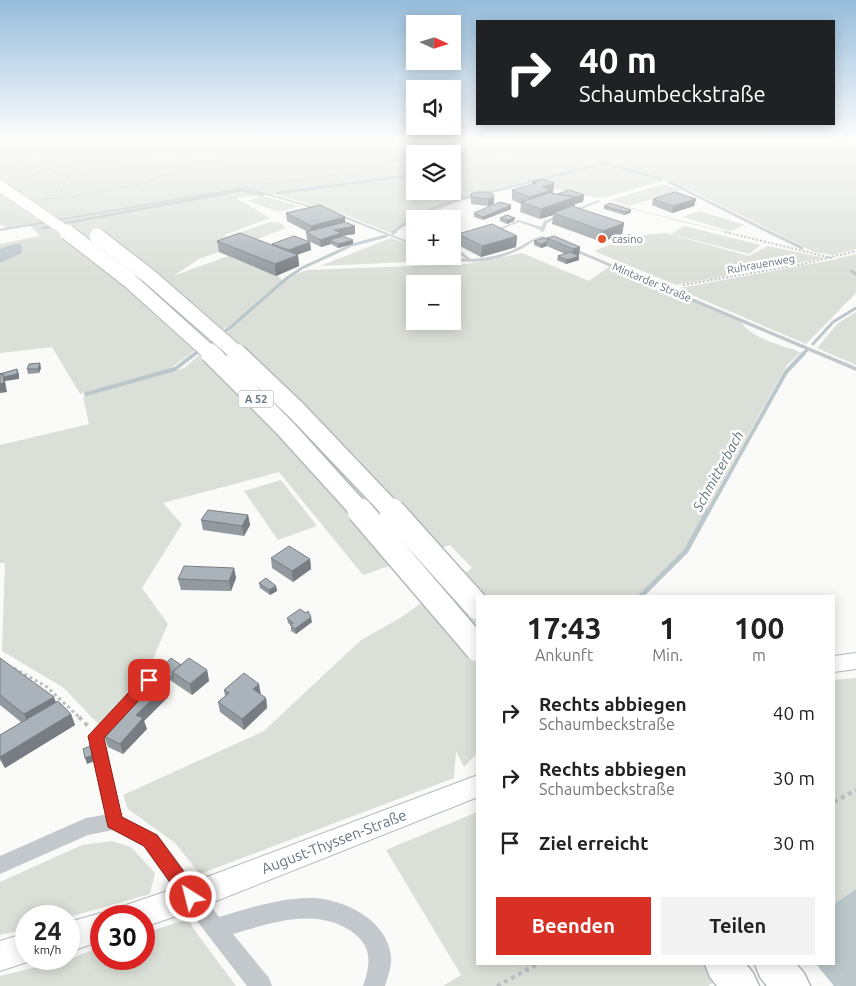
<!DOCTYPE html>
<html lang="de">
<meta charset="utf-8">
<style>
body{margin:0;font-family:Ubuntu,sans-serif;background:#f2f2f2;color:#222;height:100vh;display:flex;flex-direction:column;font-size:19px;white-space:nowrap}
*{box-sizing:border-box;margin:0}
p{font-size:16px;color:#767676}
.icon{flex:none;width:28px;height:28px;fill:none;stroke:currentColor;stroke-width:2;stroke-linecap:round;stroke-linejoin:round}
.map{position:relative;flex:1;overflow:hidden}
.side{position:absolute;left:476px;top:595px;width:359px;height:370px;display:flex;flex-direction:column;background:#fff;border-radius:0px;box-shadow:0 2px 12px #0003}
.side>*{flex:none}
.banner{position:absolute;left:476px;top:20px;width:359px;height:105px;border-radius:0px;box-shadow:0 2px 12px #0003;background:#202124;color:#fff;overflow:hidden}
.needle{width:32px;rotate:94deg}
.buttons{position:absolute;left:406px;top:15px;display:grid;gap:10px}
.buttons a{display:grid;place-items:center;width:55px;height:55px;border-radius:0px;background:#fff;box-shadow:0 2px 12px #0003;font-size:25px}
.speed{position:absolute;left:15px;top:905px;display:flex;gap:10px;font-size:25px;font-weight:700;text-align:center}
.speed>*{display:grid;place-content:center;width:65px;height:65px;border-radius:50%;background:#fff;box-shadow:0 2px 12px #0003;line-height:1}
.speed small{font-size:12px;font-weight:400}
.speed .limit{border:8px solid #d22;background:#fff;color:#111}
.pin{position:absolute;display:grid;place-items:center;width:42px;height:42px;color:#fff;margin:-21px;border-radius:10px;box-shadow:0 2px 8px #0006}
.me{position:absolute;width:55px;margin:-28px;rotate:324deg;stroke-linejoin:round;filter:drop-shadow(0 0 4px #0008)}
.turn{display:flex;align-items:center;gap:18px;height:105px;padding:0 20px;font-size:22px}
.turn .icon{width:65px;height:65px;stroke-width:2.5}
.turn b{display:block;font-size:35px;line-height:42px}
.eta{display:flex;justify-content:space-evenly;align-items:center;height:85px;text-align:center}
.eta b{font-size:30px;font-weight:700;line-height:35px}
.action{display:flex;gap:10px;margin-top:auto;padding:10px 20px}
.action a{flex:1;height:58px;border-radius:0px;background:#d93025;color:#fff;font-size:20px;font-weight:700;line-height:58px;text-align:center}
.action a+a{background:#f2f2f2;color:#222}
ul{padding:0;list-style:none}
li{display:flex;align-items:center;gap:15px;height:65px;padding:0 20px}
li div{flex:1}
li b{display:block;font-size:19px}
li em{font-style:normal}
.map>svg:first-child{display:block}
.green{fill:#dadfd7;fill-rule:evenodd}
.water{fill:#bbc7cb}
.pier{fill:#fafaf8}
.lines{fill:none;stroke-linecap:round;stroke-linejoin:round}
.stream-far3{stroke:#bbc7cb;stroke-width:2.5}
.stream-far2{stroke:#bbc7cb;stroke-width:3}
.stream-far1{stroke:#bbc7cb;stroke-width:4}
.stream{stroke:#bbc7cb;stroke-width:5}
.secondary-casing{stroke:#b3babf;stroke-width:2}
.motorway-casing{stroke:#b4b9bd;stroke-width:3}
.path-far3{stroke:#bbbfc2;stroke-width:1;stroke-dasharray:1 1;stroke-linecap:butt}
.path-far2{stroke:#bbbfc2;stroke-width:2;stroke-dasharray:2 2;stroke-linecap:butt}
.path-far1{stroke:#bbbfc2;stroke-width:3;stroke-dasharray:3 3;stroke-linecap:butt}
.path{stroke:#bbbfc2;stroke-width:4;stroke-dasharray:4 4;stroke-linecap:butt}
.service{fill:#c3c8cc;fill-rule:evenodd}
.minor{fill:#c3c8cc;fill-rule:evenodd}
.secondary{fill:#fff;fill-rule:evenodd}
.motorway{fill:#fff;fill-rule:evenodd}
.motorway-bridge-far3-casing{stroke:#b4b9bd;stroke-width:12;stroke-linecap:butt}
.motorway-bridge-far2-casing{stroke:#b4b9bd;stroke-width:17;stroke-linecap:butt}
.motorway-bridge-far1-casing{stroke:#b4b9bd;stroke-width:22;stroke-linecap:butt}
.motorway-bridge-casing{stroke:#b4b9bd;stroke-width:28;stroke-linecap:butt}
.motorway-bridge-far3{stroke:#fff;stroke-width:11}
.motorway-bridge-far2{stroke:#fff;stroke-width:15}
.motorway-bridge-far1{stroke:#fff;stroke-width:19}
.motorway-bridge{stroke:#fff;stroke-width:25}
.wall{fill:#929a9f}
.shaded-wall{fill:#777d82}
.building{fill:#aab3b9;stroke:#777d82}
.route{fill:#d93025;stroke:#8d1f18}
.poi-dot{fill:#e4572e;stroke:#fff;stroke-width:2}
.labels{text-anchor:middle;stroke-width:5;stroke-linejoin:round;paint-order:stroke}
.far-poi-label{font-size:11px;fill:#657683;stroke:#fff;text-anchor:start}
.far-street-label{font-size:11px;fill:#657683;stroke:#fff}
.shield{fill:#fff;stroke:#939fa8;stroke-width:1}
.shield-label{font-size:11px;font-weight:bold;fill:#657683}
.water-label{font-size:14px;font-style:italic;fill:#60757c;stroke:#fff}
.near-street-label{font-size:15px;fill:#657683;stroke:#fff}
</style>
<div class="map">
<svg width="856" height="986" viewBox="0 0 856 986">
<rect width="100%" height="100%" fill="#fafaf8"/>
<!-- green -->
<path class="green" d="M 0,139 L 833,139 L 856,147 L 856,249 L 833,255 L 814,252 L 690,190 L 665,181 L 606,197 L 597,198 L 547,187 L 528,181 L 453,203 L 420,219 L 415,219 L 415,221 L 391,233 L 343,214 L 275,194 L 236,198 L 270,218 L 224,235 L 244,243 L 199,259 L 173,276 L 228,256 L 278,276 L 282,280 L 307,270 L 467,264 L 522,253 L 589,281 L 610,266 L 741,322 C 750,335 767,341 782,346 C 789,349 794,348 800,353 L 787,365 L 684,550 L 639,596 L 478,596 L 477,753 L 464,767 L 456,751 L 454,778 L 200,874 L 175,843 L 128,809 L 123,795 L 264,731 L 361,640 L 400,618 L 472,568 L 450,545 L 363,575 L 279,472 L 163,503 L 182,524 L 142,588 L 168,624 L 143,682 L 100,726 L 64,688 L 2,651 L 5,563 L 0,563 L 0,445 L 89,424 L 83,397 L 184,368 L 230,330 L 227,327 L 171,368 L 80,394 L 52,347 L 0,353 L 0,244 L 40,236 L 29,224 L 6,228 L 0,224 ZM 415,154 L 452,154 L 452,191 L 415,191 ZM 415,284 L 452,284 L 452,321 L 415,321 Z
M 663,184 L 682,190 L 629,206 L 610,200 Z
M 263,196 L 299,206 L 280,212 L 247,201 Z
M 699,211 L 745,225 L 730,231 L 683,217 Z
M 270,222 L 280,223 L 286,228 L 250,242 L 232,235 Z
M 684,226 L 761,245 L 749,254 L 671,234 Z
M 666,233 L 749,256 L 768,246 L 825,258 L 676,285 L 594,251 L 633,236 Z
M 391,238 L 415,246 L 415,256 L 439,256 L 450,260 L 320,266 Z
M 856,254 L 856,293 L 806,344 L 680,290 L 680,288 L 832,260 Z
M 856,312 L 856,365 L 817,348 L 838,323 Z
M 281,480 L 317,526 L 278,540 L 244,491 Z
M 856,678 L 856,889 L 834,904 L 834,680 Z
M 477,812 L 478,964 L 740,964 L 708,986 L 443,986 L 461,975 L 386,850 Z
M 112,841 L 131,847 L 155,873 L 150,894 L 69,917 L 26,916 L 26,929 L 0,935 L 0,882 L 82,845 Z
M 189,919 L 193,928 L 236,986 L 0,986 L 0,976 L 69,959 L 101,947 L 101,959 L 144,959 L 144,933 Z"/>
<!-- water -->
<path class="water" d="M 14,244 L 21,244 L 22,253 L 0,263 L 0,249 Z
M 856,889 L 856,986 L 781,986 L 783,964 L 834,964 L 834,904 Z"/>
<!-- pier -->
<path class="pier" d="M 781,964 L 816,964 L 834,986 L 778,986 L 786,977 Z"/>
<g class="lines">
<!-- stream-far3 -->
<path class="stream-far3" d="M 669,182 L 771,233
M 446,191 L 466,198 L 476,195
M 278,193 L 405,176 L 415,180
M 483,194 L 605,163 L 661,179
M 61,224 L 243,190 L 262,195
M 43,228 L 54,226
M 393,233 C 413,214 440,205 466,198"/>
<!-- stream-far2 -->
<path class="stream-far2" d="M 769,232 L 802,248
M 393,233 L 395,232
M 851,271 L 856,274
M 813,344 L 833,322 L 856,308
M 195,354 L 232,326 L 287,278 L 302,268 L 352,245 L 386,236
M 803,354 L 807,350"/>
<!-- stream-far1 -->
<path class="stream-far1" d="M 86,394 L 175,369 L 196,353
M 708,512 L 786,372 L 804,353"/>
<!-- stream -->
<path class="stream" d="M 641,596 L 686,551 L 708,511"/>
<!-- secondary casing -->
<g class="secondary-casing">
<path id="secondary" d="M 856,653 L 856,669 L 834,672 L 834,656 Z
M 478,775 L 478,797 L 191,911 L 144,927 L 144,916 L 119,916 L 123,906 L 191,883 Z
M 101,913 L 110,916 L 101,916 L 101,941 L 69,952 L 69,922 Z
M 26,933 L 26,959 L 36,959 L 0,971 L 0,941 Z"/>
</g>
<!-- motorway casing -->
<g class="motorway-casing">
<path id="motorway" d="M 705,964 L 746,964 L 753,973 L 759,986 L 717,986 L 710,977 Z
M 755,964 L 796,964 L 804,973 L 810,986 L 767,986 L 760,977 Z"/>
</g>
<!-- path-far3 -->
<path class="path-far3" d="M 217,139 L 220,147
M 237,139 L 243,140 L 249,145
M 836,139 L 856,146
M 184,152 L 215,153 L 236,148
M 452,161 L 606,139
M 70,168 L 98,164
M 7,176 L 27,157 L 70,139
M 13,179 L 28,176
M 18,182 L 49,167 L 53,171 L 69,175 L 73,158 L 91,139
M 265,184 L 415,165
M 45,199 L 65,198 L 142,184 L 160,176 L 215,164 L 229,158 L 227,152 L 224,151
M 56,199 C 63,190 63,183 69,175 L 80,174 L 124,157 L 258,144 L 339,141 L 381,144 L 423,139
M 617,205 L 730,233"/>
<!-- path-far2 -->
<path class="path-far2" d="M 725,232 L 832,258
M 683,285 L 803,264 L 856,251"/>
<!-- path-far1 -->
<path class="path-far1" d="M 14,668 L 47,687 L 80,718"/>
<!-- path -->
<path class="path" d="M 79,717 L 88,726
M 834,802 L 856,790
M 497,986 L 538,964"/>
<!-- service -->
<path class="service" d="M 245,187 L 322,209 L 319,210 L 245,189 L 0,231 L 0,229 Z
M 598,200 L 601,201 L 574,212 L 571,211 Z
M 332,211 L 415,244 L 415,246 L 331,213 L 331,211 Z
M 558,215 L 561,216 L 547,223 L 544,231 L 542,232 L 540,231 L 541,230 L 519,222 L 495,232 L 492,231 L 519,220 L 541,227 L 544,221 Z
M 464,232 L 465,232 L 465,234 L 452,238 L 452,236 Z
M 542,236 L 549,238 L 555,241 L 553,242 C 550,241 546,239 542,239 C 534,238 528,246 521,249 C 498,261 466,267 442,256 L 466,259 L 452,248 L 452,245 L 471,259 C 487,258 503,255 517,248 C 526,244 532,238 542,236 Z
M 571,248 L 573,248 L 856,367 L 856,371 L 571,250 Z
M 126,701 L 129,702 L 130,704 L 129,706 L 99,737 L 119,820 L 117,823 L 114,824 L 111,823 L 109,820 L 91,736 L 92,734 L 123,702 Z"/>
<!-- minor -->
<path class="minor" d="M 115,813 L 158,835 L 219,917 C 250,908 282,897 314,898 C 345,900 387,920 391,956 C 392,966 388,976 385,986 L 363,986 C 370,965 373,949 355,934 C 319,906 273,922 233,934 L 269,978 L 272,986 L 247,986 L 184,904 L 144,847 L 113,830 L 88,835 L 0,874 L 0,856 L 86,818 Z"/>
<!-- secondary -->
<use href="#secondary" class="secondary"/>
<!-- motorway -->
<use href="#motorway" class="motorway"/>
<!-- motorway-bridge-far3 casing -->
<g class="motorway-bridge-far3-casing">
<path id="motorway-bridge-far3" d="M 0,186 L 69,233"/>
</g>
<!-- motorway-bridge-far2 casing -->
<g class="motorway-bridge-far2-casing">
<path id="motorway-bridge-far2" d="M 67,232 L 129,280 L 211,354
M 97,236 L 150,277 L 238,354"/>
</g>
<!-- motorway-bridge-far1 casing -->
<g class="motorway-bridge-far1-casing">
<path id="motorway-bridge-far1" d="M 210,353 L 284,427 L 361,512
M 236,353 L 297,411 L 393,512"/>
</g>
<!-- motorway-bridge casing -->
<g class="motorway-bridge-casing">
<path id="motorway-bridge" d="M 360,511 L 478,649
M 392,511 L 478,607"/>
</g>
<!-- motorway-bridge-far3 -->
<use href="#motorway-bridge-far3" class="motorway-bridge-far3"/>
<!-- motorway-bridge-far2 -->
<use href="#motorway-bridge-far2" class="motorway-bridge-far2"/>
<!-- motorway-bridge-far1 -->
<use href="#motorway-bridge-far1" class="motorway-bridge-far1"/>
<!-- motorway-bridge -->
<use href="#motorway-bridge" class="motorway-bridge"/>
</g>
<!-- wall -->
<path class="wall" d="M 532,182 L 554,183 L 553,193 L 557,194 L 584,195 L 583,202 L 575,204 L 574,207 L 624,223 L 622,234 L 602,242 L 552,224 L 553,215 L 540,219 L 520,212 L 521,204 L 512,200 L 512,190 L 532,185 Z
M 471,194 L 494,197 L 494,204 L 488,206 L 471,204 Z
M 653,199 L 696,199 L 694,206 L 672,213 L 652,205 Z
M 511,205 L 511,209 L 483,220 L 474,217 L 474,213 Z
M 604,206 L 631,210 L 630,213 L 624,215 L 604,209 Z
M 286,213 L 345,222 L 355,234 L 341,236 L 341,237 L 353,244 L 338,248 L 331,244 L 321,247 L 307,240 L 306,232 L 308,232 L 287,221 Z
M 500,218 L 514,221 L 507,224 L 500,221 Z
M 458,234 L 517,236 L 516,247 L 481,257 L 458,245 Z
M 547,238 L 580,247 L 579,255 L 577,255 L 579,260 L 566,264 L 557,260 L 558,256 L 565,254 L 547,246 L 541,248 L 534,245 L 534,241 L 547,239 Z
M 217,241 L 273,245 L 272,244 L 310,242 L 311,250 L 297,255 L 298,255 L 299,266 L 276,276 L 219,252 Z
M 41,368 L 39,373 L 28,374 L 27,369 Z
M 248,515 L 250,525 L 244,536 L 203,530 L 201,520 Z
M 271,558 L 310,559 L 311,569 L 293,582 L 272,568 Z
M 234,568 L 236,578 L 231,591 L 181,590 L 178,579 Z
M 259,583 L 276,586 L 277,591 L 270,595 L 260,588 Z
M 287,618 L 312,622 L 296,634 L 291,631 L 291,625 L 288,623 Z
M 0,658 L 71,714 L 75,725 L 5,768 L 0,760 L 0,735 L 21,722 L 0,705 Z
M 181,665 L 207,670 L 209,681 L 192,695 L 161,674 L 160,669 Z
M 166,686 L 168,697 L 144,721 L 147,729 L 123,754 L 108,747 L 104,736 L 124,716 L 120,707 Z
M 224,690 L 261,695 L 266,698 L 267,708 L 244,730 L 220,712 L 218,702 L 225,696 Z"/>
<!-- shaded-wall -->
<path class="shaded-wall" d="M 554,183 L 553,193 L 529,205 L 530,197 L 542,187 Z
M 584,195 L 583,202 L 575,204 L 574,208 L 553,213 L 553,215 L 540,219 L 541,209 L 568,198 Z
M 494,197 L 494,204 L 488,206 L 488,199 Z
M 696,199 L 694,206 L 672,213 L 673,206 Z
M 511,205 L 511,209 L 483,220 L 483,217 Z
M 631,210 L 630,213 L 624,215 L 625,212 Z
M 345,217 L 345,224 L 311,234 L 311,226 Z
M 515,218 L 514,221 L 507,224 L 507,220 Z
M 624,223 L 622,234 L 602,242 L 603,231 Z
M 355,226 L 355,234 L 341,236 L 341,241 L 330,240 L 331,244 L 321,247 L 320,240 L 334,230 Z
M 517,236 L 516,247 L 481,257 L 482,246 Z
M 353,240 L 353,244 L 338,248 L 338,244 Z
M 310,242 L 311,250 L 289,257 L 289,250 Z
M 547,242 L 547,246 L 541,248 L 541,244 Z
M 580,247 L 579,255 L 572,257 L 573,249 Z
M 298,255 L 299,266 L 276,276 L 275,264 Z
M 579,256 L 579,260 L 566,264 L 567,260 Z
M 40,363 L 41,368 L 39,373 L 38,369 Z
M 17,369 L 19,374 L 19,379 L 5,381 L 7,392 L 0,393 L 0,377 Z
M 248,515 L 250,525 L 244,536 L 242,526 Z
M 310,559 L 311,569 L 293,582 L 292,571 Z
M 234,568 L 236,578 L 231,591 L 229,581 Z
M 276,586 L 277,591 L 270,595 L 269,590 Z
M 311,617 L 312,622 L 296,634 L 295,629 Z
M 207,670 L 209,681 L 192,695 L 190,684 Z
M 259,684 L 261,695 L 253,689 Z
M 166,686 L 168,697 L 144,721 L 147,729 L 123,754 L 120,744 L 136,715 Z
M 54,697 L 60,713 L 31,730 L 24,714 Z
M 266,698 L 267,708 L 244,730 L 242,719 Z
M 71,714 L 75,725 L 5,768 L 0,757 Z
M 90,746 L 95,761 L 87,764 L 85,758 Z"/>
<!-- building -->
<path class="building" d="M 541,179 L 554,183 L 542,187 L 552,190 L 530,197 L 512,190 L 536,183 L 532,182 Z
M 569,190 L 584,195 L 574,197 L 557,194 Z
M 477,192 L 486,192 L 493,194 L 494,197 L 488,199 L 471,197 L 471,194 Z
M 675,192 L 696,199 L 673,206 L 653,199 Z
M 549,193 L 575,197 L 541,209 L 521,202 Z
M 500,202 L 511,205 L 483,217 L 474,213 Z
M 610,203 L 631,210 L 625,212 L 604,206 Z
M 320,205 L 345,217 L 311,226 L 286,213 Z
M 572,206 L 624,223 L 603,231 L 553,213 Z
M 507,215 L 515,218 L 507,220 L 500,218 Z
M 345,222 L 355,226 L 334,230 L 341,233 L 320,240 L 306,232 Z
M 492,224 L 517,236 L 482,246 L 458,234 Z
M 240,233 L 298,255 L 275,264 L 217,241 Z
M 294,236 L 310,242 L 289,250 L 272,244 Z
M 343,236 L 353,240 L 338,244 L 330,240 Z
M 554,236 L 580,247 L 573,249 L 547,238 Z
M 544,238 L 547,239 L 547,242 L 541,244 L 534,241 Z
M 570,252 L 579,256 L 567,260 L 558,256 Z
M 40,363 L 38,369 L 27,369 L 29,364 Z
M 17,369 L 17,374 L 4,377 L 3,374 L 0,374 Z
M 0,374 L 3,374 L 4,383 L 0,384 Z
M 208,510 L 248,515 L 242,526 L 201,520 Z
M 289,546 L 310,559 L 292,571 L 271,558 Z
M 184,566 L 234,568 L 229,581 L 178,579 Z
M 266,578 L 276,586 L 269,590 L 259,583 Z
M 300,609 L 306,613 L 308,611 L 311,617 L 295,629 L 290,625 L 293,623 L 287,618 Z
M 0,658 L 54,697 L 24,714 L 0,695 Z
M 171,658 L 181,665 L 172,672 L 173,678 L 160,669 Z
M 189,658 L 207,670 L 190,684 L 172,672 Z
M 244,673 L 259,684 L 253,689 L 266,698 L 242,719 L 218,702 L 229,693 L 224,690 Z
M 150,678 L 166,686 L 136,715 L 143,718 L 120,744 L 104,736 L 129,711 L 120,707 Z
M 58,701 L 71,714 L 0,757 L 0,735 Z
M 90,746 L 93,755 L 85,758 L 83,749 Z"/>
<!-- sky -->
<linearGradient id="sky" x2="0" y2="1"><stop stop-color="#96bcdc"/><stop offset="0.5" stop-color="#fdfdfc"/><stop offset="1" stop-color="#fdfdfc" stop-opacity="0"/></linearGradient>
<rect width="856" height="277" fill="url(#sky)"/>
<!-- route -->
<path class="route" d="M 149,674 L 154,676 L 156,680 L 154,684 L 104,738 L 122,817 L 157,835 L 198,891 L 200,897 L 198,903 L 191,906 L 185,903 L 144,846 L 108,827 L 88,736 L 144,676 Z"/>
<!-- markers -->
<circle class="poi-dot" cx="602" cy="239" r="5"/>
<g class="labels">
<!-- far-poi labels -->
<g class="far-poi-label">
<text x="612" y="243">casino</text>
</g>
<!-- far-street labels -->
<g class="far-street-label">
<text transform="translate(761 264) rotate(-10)" y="4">Ruhrauenweg</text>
<text transform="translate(652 282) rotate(23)" y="4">Mintarder Straße</text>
</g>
<!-- shield labels -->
<rect class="shield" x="238.5" y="390.5" width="35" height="17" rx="4"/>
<g class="shield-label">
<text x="256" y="403">A 52</text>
</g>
<!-- water labels -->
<g class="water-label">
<text transform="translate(718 471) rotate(-61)" y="5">Schmitterbach</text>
</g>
<!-- near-street labels -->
<g class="near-street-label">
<text transform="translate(334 842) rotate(-21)" y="5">August-Thyssen-Straße</text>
</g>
</g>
</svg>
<div class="buttons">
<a><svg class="needle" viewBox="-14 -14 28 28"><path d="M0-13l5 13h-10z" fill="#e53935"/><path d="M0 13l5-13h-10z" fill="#767676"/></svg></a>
<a><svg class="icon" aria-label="sound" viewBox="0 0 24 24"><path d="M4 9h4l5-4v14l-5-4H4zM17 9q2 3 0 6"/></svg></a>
<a><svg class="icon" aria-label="layers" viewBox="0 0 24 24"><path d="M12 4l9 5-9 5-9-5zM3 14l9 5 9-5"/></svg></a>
<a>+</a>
<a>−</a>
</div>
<div class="speed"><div>24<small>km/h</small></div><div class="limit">30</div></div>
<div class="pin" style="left:149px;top:680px;background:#d93025"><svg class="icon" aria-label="arrive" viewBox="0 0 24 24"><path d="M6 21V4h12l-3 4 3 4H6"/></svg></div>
<svg class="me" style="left:191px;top:897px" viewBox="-20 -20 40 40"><circle r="17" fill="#d93025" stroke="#fff" stroke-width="3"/><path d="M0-11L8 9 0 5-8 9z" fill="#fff"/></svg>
<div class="banner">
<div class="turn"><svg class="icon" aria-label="right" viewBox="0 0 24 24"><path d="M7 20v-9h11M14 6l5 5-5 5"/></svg><div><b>40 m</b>Schaumbeckstraße</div></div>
</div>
<section class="side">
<div class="eta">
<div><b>17:43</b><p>Ankunft</p></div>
<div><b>1</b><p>Min.</p></div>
<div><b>100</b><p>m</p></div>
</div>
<ul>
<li><svg class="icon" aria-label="right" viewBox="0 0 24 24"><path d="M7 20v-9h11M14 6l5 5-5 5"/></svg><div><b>Rechts abbiegen</b><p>Schaumbeckstraße</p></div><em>40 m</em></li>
<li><svg class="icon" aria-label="right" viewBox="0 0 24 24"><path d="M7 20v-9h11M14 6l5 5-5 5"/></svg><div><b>Rechts abbiegen</b><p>Schaumbeckstraße</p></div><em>30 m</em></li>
<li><svg class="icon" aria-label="arrive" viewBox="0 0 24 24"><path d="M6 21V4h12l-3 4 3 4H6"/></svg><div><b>Ziel erreicht</b></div><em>30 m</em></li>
</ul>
<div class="action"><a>Beenden</a><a>Teilen</a></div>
</section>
</div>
